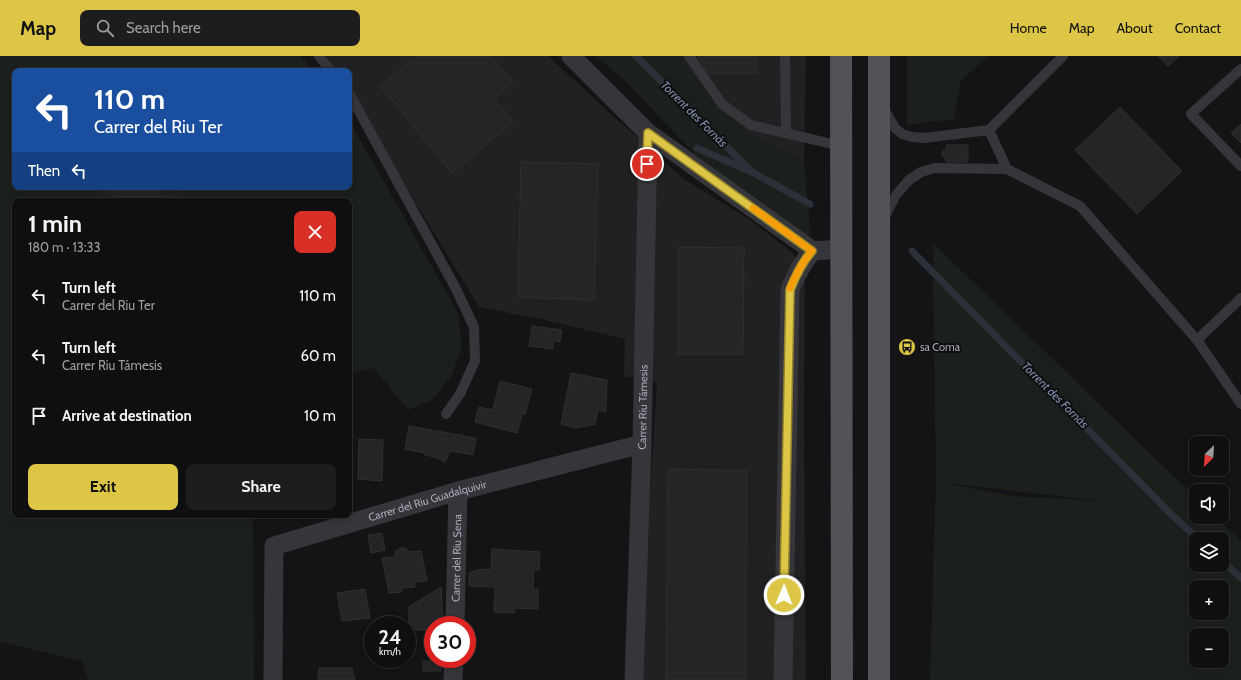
<!DOCTYPE html>
<meta charset="utf-8">
<style>
body{margin:0;font-family:Cabin,sans-serif;background:#1d1d1e;color:#f1f3f6;height:100vh;display:flex;flex-direction:column;font-size:15px;white-space:nowrap}
*{box-sizing:border-box;margin:0}
p{font-size:13px;color:#9b9c9f}
.icon{flex:none;width:22px;height:22px;fill:none;stroke:currentColor;stroke-width:2;stroke-linecap:round;stroke-linejoin:round}
.map{position:relative;flex:1;overflow:hidden}
.sheet{position:absolute;left:12px;top:142px;width:340px;height:320px;display:flex;flex-direction:column;background:#0f0f10;border-radius:8px;box-shadow:0 2px 6px #0003,0 0 0 1px #2f2f30}
.sheet>*{flex:none}
.banner{position:absolute;left:12px;top:12px;width:340px;height:122px;border-radius:8px;box-shadow:0 2px 6px #0003,0 0 0 1px #2f2f30;background:#1a4fa0;color:#fff;overflow:hidden}
.needle{width:26px;rotate:205deg}
.tools{position:absolute;left:1189px;top:380px;display:grid;gap:8px}
.tools a{display:grid;place-items:center;width:40px;height:40px;border-radius:8px;background:#0f0f10;box-shadow:0 2px 6px #0003,0 0 0 1px #2f2f30;font-size:20px}
.speed{position:absolute;left:364px;top:560px;display:flex;gap:8px;font-size:20px;font-weight:700;text-align:center}
.speed>*{display:grid;place-content:center;width:52px;height:52px;border-radius:50%;background:#0f0f10;box-shadow:0 2px 6px #0003,0 0 0 1px #2f2f30;line-height:1}
.speed small{font-size:10px;font-weight:400}
.speed .limit{border:6px solid #d22;background:#fff;color:#111}
.pin{position:absolute;display:grid;place-items:center;width:34px;height:34px;color:#fff;margin:-17px;border:2px solid #fff;border-radius:50%;box-shadow:0 1px 4px #0007}
.me{position:absolute;width:44px;margin:-22px;rotate:1deg;stroke-linejoin:round;filter:drop-shadow(0 0 3px #0008)}
.turn{display:flex;align-items:center;gap:14px;height:84px;padding:0 16px;font-size:18px}
.turn .icon{width:52px;height:52px;stroke-width:2.5}
.turn b{display:block;font-size:28px;line-height:34px}
.then{display:flex;align-items:center;height:38px;padding:0 16px;background:#0003;gap:8px;font-size:15px}
.round{display:grid;place-items:center;flex:none;width:42px;height:42px;border-radius:8px;background:#1d1d1e}
.headline{display:flex;align-items:center;justify-content:space-between;height:68px;padding:0 16px}
h1{font-size:24px;font-weight:800;line-height:30px}
.button{display:flex;gap:8px;margin-top:auto;padding:8px 16px}
.button a{flex:1;height:46px;border-radius:8px;background:#ddc645;color:#111;font-size:16px;font-weight:800;line-height:46px;text-align:center}
.button a+a{background:#1d1d1e;color:#f1f3f6}
ul{padding:0;list-style:none}
li{display:flex;align-items:center;gap:12px;height:60px;padding:0 16px}
li div{flex:1}
li b{display:block;font-size:15px}
li em{font-style:normal}
header{display:flex;align-items:center;gap:24px;box-sizing:border-box;height:56px;padding:0 20px;background:#ddc645;color:#111}
header strong{font-size:19px}
nav{display:flex;gap:22px;margin-inline-start:auto;font-size:14px}
.search{width:280px;height:36px;background:#1d1d1e;display:flex;align-items:center;gap:10px;box-sizing:border-box;padding:0 14px;border-radius:8px;color:#9b9c9f;font-size:15px}
.map>svg:first-child{display:block}
.built{fill:#212022}
.green{fill:#1b201c;fill-rule:evenodd}
.lines{fill:none;stroke-linecap:round;stroke-linejoin:round}
.stream{stroke:#2c3038;stroke-width:7}
.building{fill:#252426;stroke:#2f2e31}
.service{stroke:#36363a;stroke-width:10}
.minor{stroke:#36363a;stroke-width:19}
.primary{stroke:#525259;stroke-width:22}
.route-casing{stroke:#90812d;stroke-width:10}
.route{stroke:#ddc645;stroke-width:7}
.slow{stroke:#f59e0b;stroke-width:7}
.labels{text-anchor:middle;stroke-width:4;stroke-linejoin:round;paint-order:stroke}
.poi-label{font-size:11px;fill:#a7a9b4;stroke:#0f0f11;text-anchor:start}
.street-label{font-size:11px;fill:#a7a9b4;stroke:#0f0f11}
.water-label{font-size:12px;font-style:italic;fill:#8290ac;stroke:#0f0f11}
</style>
<header>
<strong>Map</strong>
<div class="search"><svg class="icon" aria-label="search" viewBox="0 0 24 24"><circle cx="10" cy="10" r="6"/><path d="M15 15l6 6"/></svg>Search here</div>
<nav><a>Home</a><a>Map</a><a>About</a><a>Contact</a></nav>
</header>
<div class="map">
<svg width="1241" height="624" viewBox="0 0 1241 624">
<rect width="100%" height="100%" fill="#141416"/>
<!-- built -->
<path class="built" d="M 326,0 L 548,0 L 612,59 L 684,123 L 747,162 L 792,196 L 805,218 L 804,360 L 806,624 L 643,624 L 649,454 L 657,326 L 624,320 L 625,283 L 545,264 L 479,251 L 349,37 L 349,15 L 336,15 Z
M 681,0 L 806,0 L 804,104 L 746,77 L 688,14 Z
M 90,131 L 178,131 L 193,145 L 105,145 Z"/>
<!-- green -->
<path class="green" d="M 0,0 L 301,0 L 313,15 L 28,15 L 24,14 L 24,15 L 15,15 L 15,131 L 90,131 L 105,145 L 15,145 L 15,459 L 253,459 L 254,624 L 88,624 L 82,605 L 0,586 Z
M 596,0 L 681,0 L 688,14 L 746,76 L 804,104 L 811,183 L 743,136 L 695,98 L 625,25 Z
M 907,0 L 988,0 L 961,25 L 954,63 L 907,69 Z
M 349,64 L 458,257 L 462,290 L 452,319 L 432,344 L 408,354 L 374,312 L 349,317 L 349,145 L 193,145 L 178,131 L 349,131 Z
M 933,187 L 1196,442 L 1196,461 L 1216,461 L 1241,485 L 1241,624 L 930,624 L 936,426 ZM 945,427 L 1102,445 L 1012,440 ZM 1196,483 L 1222,483 L 1222,509 L 1196,509 ZM 1196,531 L 1222,531 L 1222,557 L 1196,557 ZM 1196,579 L 1222,579 L 1222,605 L 1196,605 Z"/>
<g class="lines">
<!-- stream -->
<path class="stream" d="M 636,0 L 752,116
M 697,92 L 752,116 L 810,148
M 912,195 L 1171,458 L 1198,483
M 1222,505 L 1241,522"/>
</g>
<!-- building -->
<path class="building" d="M 417,0 L 490,0 L 513,26 L 494,43 L 513,66 L 452,117 L 380,30 Z
M 699,0 L 757,0 L 757,17 L 708,17 Z
M 1158,0 L 1179,0 L 1168,10 Z
M 1120,51 L 1182,115 L 1137,158 L 1075,94 Z
M 1241,68 L 1241,87 L 1231,77 Z
M 946,89 L 968,89 L 968,106 L 946,106 L 946,102 L 943,101 L 942,98 L 943,95 L 946,94 Z
M 521,106 L 598,108 L 594,244 L 518,241 Z
M 106,131 L 153,131 L 168,145 L 115,145 L 117,143 L 105,132 Z
M 678,191 L 744,192 L 743,298 L 678,298 Z
M 532,270 L 562,274 L 560,286 L 553,284 L 553,293 L 529,290 Z
M 571,317 L 607,324 L 606,356 L 598,354 L 595,368 L 577,372 L 561,368 Z
M 500,325 L 532,333 L 525,358 L 522,358 L 517,377 L 475,366 L 479,351 L 493,354 Z
M 409,370 L 476,382 L 473,399 L 450,395 L 445,406 L 435,401 L 425,399 L 425,397 L 405,393 Z
M 359,383 L 383,384 L 382,425 L 358,423 Z
M 668,413 L 747,415 L 745,624 L 666,624 Z
M 382,477 L 385,494 L 371,497 L 368,479 Z
M 400,492 L 405,492 L 410,496 L 421,495 L 427,525 L 414,526 L 415,531 L 401,532 L 402,536 L 389,537 L 382,502 L 394,501 L 396,495 Z
M 492,493 L 540,496 L 539,514 L 534,514 L 533,533 L 538,533 L 538,553 L 514,552 L 514,557 L 494,556 L 495,531 L 469,530 L 469,517 L 480,513 L 491,514 Z
M 441,531 L 443,569 L 433,569 L 433,575 L 409,573 L 409,551 Z
M 365,533 L 370,562 L 342,565 L 337,537 Z
M 423,605 L 441,605 L 441,615 L 423,615 Z
M 319,612 L 352,612 L 355,624 L 318,624 Z"/>
<g class="lines">
<!-- service -->
<path class="service" d="M 319,0 L 331,15
M 689,0 L 722,48 L 751,69 L 841,90
M 785,0 L 786,77
M 1241,13 L 1191,58 L 1241,110
M 349,37 L 455,231 L 474,271 L 475,305 L 460,338 L 446,358
M 884,53 L 895,72 L 902,78 L 912,81 L 924,82 L 989,74 L 1063,0
M 989,74 L 1007,113 L 1080,150 L 1197,284 L 1241,348
M 884,162 L 896,139 L 909,124 L 921,116 L 935,112 L 1007,113
M 1197,284 L 1241,242"/>
<!-- minor -->
<g class="minor">
<path d="M 571,0 L 648,77 L 813,195"/>
<path id="s1" d="M 455,569 L 458,435"/>
<path id="s2" d="M 273,624 L 274,490 L 458,435 L 642,388"/>
<path d="M 453,624 L 454,603"/>
<path id="s3" d="M 634,624 L 642,388 L 648,77"/>
<path d="M 783,624 L 790,234 C 796,219 802,206 813,195 L 841,193"/>
</g>
<!-- primary -->
<path class="primary" d="M 841,0 L 842,624
M 879,624 L 879,0"/>
</g>
<g class="lines">
<!-- route casing -->
<g class="route-casing">
<path id="route" d="M 647,108 L 648,77 L 812,195 C 802,206 796,219 790,234 L 784,539"/>
</g>
<!-- route -->
<use href="#route" class="route"/>
<!-- slow -->
<path class="slow" d="M 753,152 L 812,195 C 802,206 796,218 790,232"/>
</g>
<!-- icons -->
<defs>
<g id="bus-disc" transform="scale(0.9)"><circle r="9.5" fill="#ddc645" stroke="#0f0f11"/><path d="M-5-6H5V4H4V6H2V4H-2V6H-4V4H-5ZM-3.5-4V0h7V-4ZM-3.5 1.2v1.5H-2V1.2ZM2 1.2v1.5H3.5V1.2Z" fill="#111"/></g>
</defs>
<g fill-rule="evenodd">
<use href="#bus-disc" x="907" y="291"/>
</g>
<g class="labels">
<!-- poi labels -->
<g class="poi-label">
<text x="920" y="295">sa Coma</text>
</g>
<!-- street labels -->
<g class="street-label">
<text dy="4" stroke="none"><textPath href="#s3" startOffset="273">Carrer Riu Támesis</textPath></text>
<text dy="4" stroke="none"><textPath href="#s2" startOffset="294">Carrer del Riu Guadalquivir</textPath></text>
<text dy="4" stroke="none"><textPath href="#s1" startOffset="67">Carrer del Riu Sena</textPath></text>
</g>
<!-- water labels -->
<g class="water-label">
<text transform="translate(694 58) rotate(45)" y="4">Torrent des Fornàs</text>
<text transform="translate(1055 339) rotate(45)" y="4">Torrent des Fornàs</text>
</g>
</g>
</svg>
<div class="tools">
<a><svg class="needle" viewBox="-14 -14 28 28"><path d="M0-13l5 13h-10z" fill="#e53935"/><path d="M0 13l5-13h-10z" fill="#9b9c9f"/></svg></a>
<a><svg class="icon" aria-label="sound" viewBox="0 0 24 24"><path d="M4 9h4l5-4v14l-5-4H4zM17 9q2 3 0 6"/></svg></a>
<a><svg class="icon" aria-label="layers" viewBox="0 0 24 24"><path d="M12 4l9 5-9 5-9-5zM3 14l9 5 9-5"/></svg></a>
<a>+</a>
<a>−</a>
</div>
<div class="speed"><div>24<small>km/h</small></div><div class="limit">30</div></div>
<div class="pin" style="left:647px;top:108px;background:#d93025"><svg class="icon" aria-label="arrive" viewBox="0 0 24 24"><path d="M6 21V4h12l-3 4 3 4H6"/></svg></div>
<svg class="me" style="left:784px;top:539px" viewBox="-20 -20 40 40"><circle r="17" fill="#ddc645" stroke="#fff" stroke-width="3"/><path d="M0-11L8 9 0 5-8 9z" fill="#fff"/></svg>
<div class="banner">
<div class="turn"><svg class="icon" aria-label="left" viewBox="0 0 24 24"><path d="M17 20v-9H6M10 6l-5 5 5 5"/></svg><div><b>110 m</b>Carrer del Riu Ter</div></div>
<div class="then">Then<svg class="icon" aria-label="left" viewBox="0 0 24 24"><path d="M17 20v-9H6M10 6l-5 5 5 5"/></svg></div>
</div>
<section class="sheet">
<div class="headline"><div><h1>1 min</h1><p>180 m · 13:33</p></div><a class="round" style="background:#d93025;color:#fff"><svg class="icon" aria-label="close" viewBox="0 0 24 24"><path d="M6 6l12 12M18 6L6 18"/></svg></a></div>
<ul>
<li><svg class="icon" aria-label="left" viewBox="0 0 24 24"><path d="M17 20v-9H6M10 6l-5 5 5 5"/></svg><div><b>Turn left</b><p>Carrer del Riu Ter</p></div><em>110 m</em></li>
<li><svg class="icon" aria-label="left" viewBox="0 0 24 24"><path d="M17 20v-9H6M10 6l-5 5 5 5"/></svg><div><b>Turn left</b><p>Carrer Riu Támesis</p></div><em>60 m</em></li>
<li><svg class="icon" aria-label="arrive" viewBox="0 0 24 24"><path d="M6 21V4h12l-3 4 3 4H6"/></svg><div><b>Arrive at destination</b></div><em>10 m</em></li>
</ul>
<div class="button"><a>Exit</a><a>Share</a></div>
</section>
</div>
